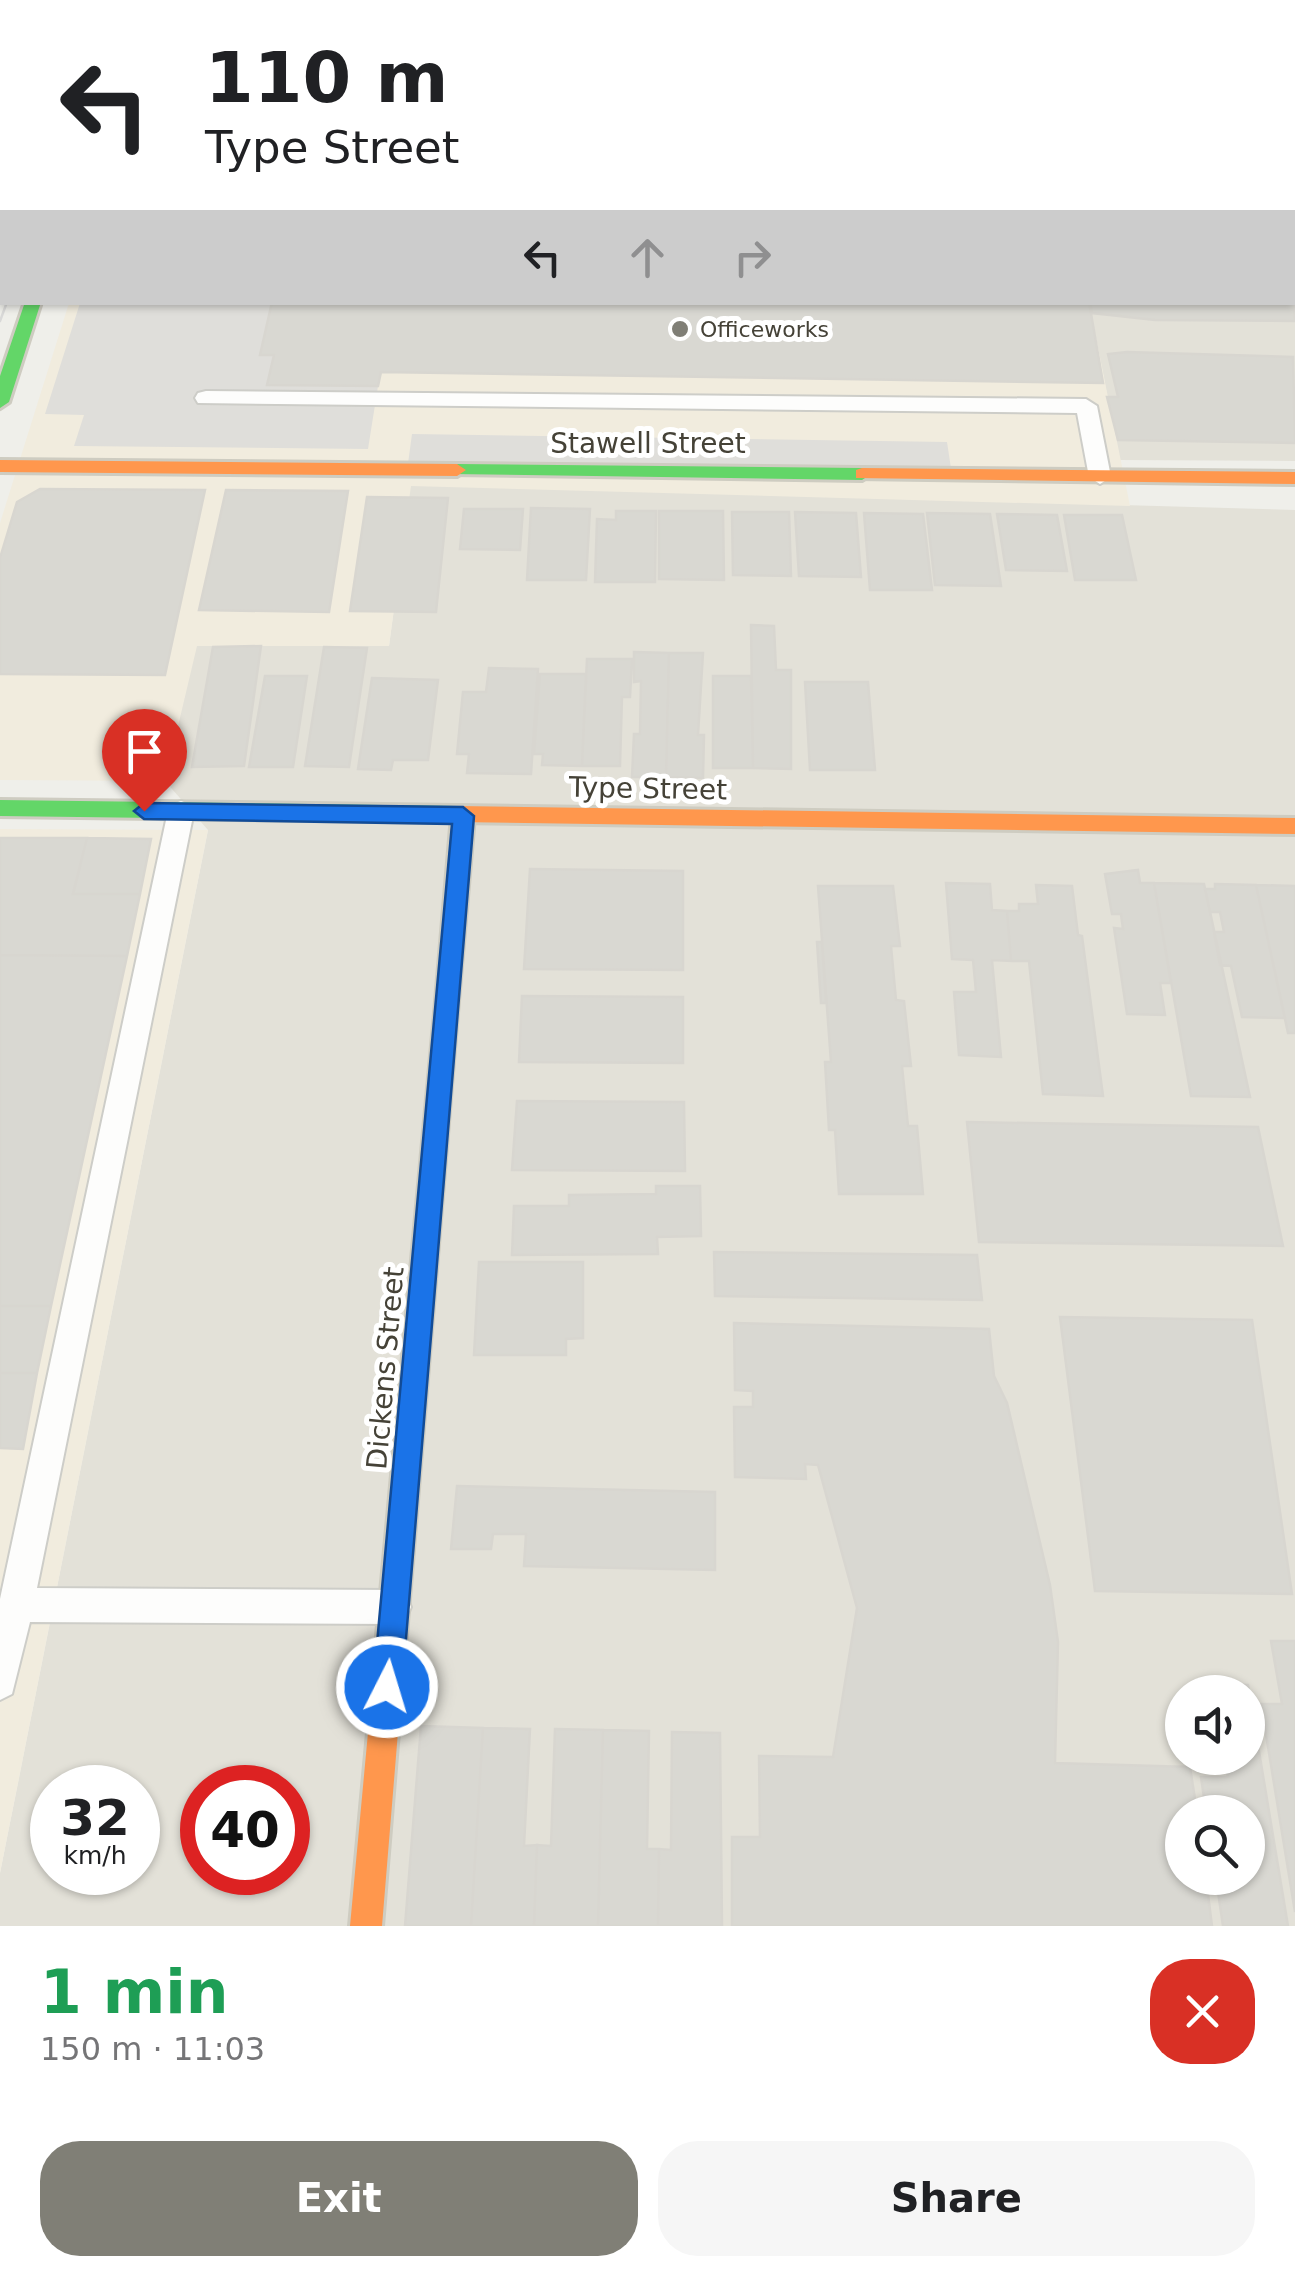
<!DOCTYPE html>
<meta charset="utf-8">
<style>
body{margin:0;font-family:"DejaVu Sans",sans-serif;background:#f6f6f6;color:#202124;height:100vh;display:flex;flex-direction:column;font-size:38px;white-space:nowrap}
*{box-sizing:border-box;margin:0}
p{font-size:32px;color:#757577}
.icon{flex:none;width:55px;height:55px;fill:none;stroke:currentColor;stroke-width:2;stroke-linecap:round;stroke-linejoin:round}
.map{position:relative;height:1926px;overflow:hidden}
.sheet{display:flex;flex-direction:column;background:#fff;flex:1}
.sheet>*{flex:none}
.top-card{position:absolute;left:0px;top:0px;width:1295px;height:305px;box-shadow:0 2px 8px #0004;background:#fff;color:#202124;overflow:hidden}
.controls{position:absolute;left:1165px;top:1675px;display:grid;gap:20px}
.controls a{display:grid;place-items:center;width:100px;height:100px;border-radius:50%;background:#fff;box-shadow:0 2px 8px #0004;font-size:50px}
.speed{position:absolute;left:30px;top:1765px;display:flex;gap:20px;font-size:50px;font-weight:700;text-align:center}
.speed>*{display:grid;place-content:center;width:130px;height:130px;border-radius:50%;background:#fff;box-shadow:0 2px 8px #0004;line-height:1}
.speed small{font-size:25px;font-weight:400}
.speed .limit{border:15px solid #d22;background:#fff;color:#111}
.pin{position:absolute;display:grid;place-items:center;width:85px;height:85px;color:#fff;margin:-102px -42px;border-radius:50% 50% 50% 0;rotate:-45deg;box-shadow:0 0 10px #0007}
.pin .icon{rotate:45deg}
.me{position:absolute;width:110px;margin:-55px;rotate:5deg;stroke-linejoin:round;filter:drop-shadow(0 0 8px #0008)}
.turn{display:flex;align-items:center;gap:35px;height:210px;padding:0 40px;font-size:45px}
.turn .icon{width:130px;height:130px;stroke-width:2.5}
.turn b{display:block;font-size:70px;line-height:85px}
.lanes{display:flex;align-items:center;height:95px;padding:0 40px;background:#0003;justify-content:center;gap:50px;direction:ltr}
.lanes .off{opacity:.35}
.round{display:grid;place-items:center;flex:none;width:105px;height:105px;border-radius:40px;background:#f6f6f6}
.summary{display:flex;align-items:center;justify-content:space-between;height:170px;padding:0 40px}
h1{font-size:60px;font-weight:700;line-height:75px;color:#1e9e55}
.action{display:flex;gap:20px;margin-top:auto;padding:20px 40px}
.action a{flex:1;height:115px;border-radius:40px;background:#807f76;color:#fff;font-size:40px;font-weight:700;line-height:115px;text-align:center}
.action a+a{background:#f6f6f6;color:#202124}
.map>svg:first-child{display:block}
.residential{fill:#e3e1d8;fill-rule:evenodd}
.commercial{fill:#f1ecde}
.parking{fill:#dfdeda}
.building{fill:#d9d8d2;stroke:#d8d6d0;stroke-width:2.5}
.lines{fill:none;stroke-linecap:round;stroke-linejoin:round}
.lane-casing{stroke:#cdcdc8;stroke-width:4}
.street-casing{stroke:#cdcdc8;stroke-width:5}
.fast-casing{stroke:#ceccc1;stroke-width:6}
.slow-casing{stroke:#ceccc1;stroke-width:6}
.jam-casing{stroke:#ceccc1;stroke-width:6}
.lane{fill:#fdfdfc;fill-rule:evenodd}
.street{fill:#fdfdfc;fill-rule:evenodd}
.fast{fill:#63d668;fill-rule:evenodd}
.slow{fill:#ff974d;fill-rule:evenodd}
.jam{fill:#b3261e;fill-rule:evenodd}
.tram{stroke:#d9d9d8;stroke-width:2.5}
.route{fill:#1a73e8;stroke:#114b97;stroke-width:2.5}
.poi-dot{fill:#807f76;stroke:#fff;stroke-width:4}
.labels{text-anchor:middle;stroke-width:10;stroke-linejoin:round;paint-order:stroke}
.far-poi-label{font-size:22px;fill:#454237;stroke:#fff;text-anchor:start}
.street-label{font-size:28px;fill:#454237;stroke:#fff}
</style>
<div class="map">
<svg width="1295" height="1926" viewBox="0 0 1295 1926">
<rect width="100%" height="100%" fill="#efefea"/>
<!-- residential -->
<path class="residential" d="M 167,0 L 1295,0 L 1295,461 L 1120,460 L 1089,303 L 1292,302 L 1292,2 Z
M 410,485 L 1295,510 L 1295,1926 L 0,1926 L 0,1873 L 208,830 L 165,781 L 196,646 L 389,646 ZM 1182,1692 L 1248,1692 L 1248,1758 L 1182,1758 ZM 52,1788 L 138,1788 L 138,1872 L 52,1872 ZM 202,1788 L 288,1788 L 288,1872 L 202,1872 ZM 1182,1812 L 1248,1812 L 1248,1878 L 1182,1878 Z"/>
<!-- commercial -->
<path class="commercial" d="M 69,303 L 1089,303 L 1130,506 L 411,486 L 389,646 L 197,646 L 165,781 L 0,780 L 0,523 Z
M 0,829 L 208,830 L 0,1873 Z"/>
<!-- parking -->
<path class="parking" d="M 80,303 L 272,303 L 260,354 L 274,355 L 267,385 L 378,386 L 368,449 L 74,446 L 84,415 L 45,414 Z
M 412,434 L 947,442 L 952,475 L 407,471 Z"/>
<!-- building -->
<path class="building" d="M 1292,254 L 1295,321 L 1155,320 L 1092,313 L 1090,302 L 1292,302 Z
M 272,302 L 1089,302 L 1103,383 L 381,372 L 378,386 L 267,385 L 274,355 L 260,355 Z
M 1127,352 L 1293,357 L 1295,443 L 1118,440 L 1107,397 L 1118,397 L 1108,354 Z
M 40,489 L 205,490 L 165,675 L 0,674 L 0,558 L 17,502 Z
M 226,490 L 348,491 L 329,612 L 199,610 Z
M 367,497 L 448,498 L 436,612 L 350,611 Z
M 531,508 L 590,509 L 586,580 L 527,580 Z
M 464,509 L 523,509 L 520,550 L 460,549 Z
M 616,511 L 656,511 L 655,582 L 595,582 L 597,519 L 616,520 Z
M 659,511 L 723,511 L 724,580 L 659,579 Z
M 732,512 L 789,512 L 791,576 L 733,575 Z
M 795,512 L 856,513 L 861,577 L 799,576 Z
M 864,513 L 923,514 L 932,590 L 870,590 Z
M 927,513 L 990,514 L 1001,586 L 935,585 Z
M 997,514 L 1057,515 L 1067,571 L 1006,570 Z
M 1064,515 L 1122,515 L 1136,580 L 1075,580 Z
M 751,625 L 774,626 L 776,670 L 791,670 L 791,769 L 753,768 Z
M 261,646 L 244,766 L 192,767 L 213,647 Z
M 324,647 L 367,648 L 349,767 L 305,766 Z
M 634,652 L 669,653 L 666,777 L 632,777 L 634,734 L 640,734 L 641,681 L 634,682 Z
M 669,653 L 703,653 L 698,735 L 704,735 L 703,778 L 666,777 Z
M 587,659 L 632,659 L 630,697 L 622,697 L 620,766 L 582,766 Z
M 489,668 L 538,669 L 531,774 L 467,773 L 469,754 L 457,754 L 463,692 L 486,692 Z
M 540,674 L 586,674 L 582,766 L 542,765 L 543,754 L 534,754 Z
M 265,676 L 307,676 L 293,767 L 249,767 Z
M 713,676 L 751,676 L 753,768 L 713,768 Z
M 372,678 L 438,680 L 428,760 L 393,760 L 391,770 L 358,769 Z
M 805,682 L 868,682 L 875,770 L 810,770 Z
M 0,838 L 87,838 L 73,894 L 140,894 L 127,956 L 0,955 Z
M 87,838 L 151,839 L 140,894 L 73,894 Z
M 530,869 L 683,871 L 683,970 L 524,969 Z
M 1138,870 L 1140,883 L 1154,883 L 1171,983 L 1160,983 L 1165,1015 L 1127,1014 L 1114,928 L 1123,929 L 1121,914 L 1112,914 L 1105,874 Z
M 946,883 L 990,884 L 992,910 L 1007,911 L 1011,961 L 992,960 L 1001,1057 L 959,1055 L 954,992 L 976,992 L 973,960 L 952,959 Z
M 1154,883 L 1204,884 L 1250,1097 L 1191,1096 Z
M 1215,884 L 1256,885 L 1285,1018 L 1242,1017 L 1231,966 L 1220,965 L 1214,932 L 1224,932 L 1220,912 L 1210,912 L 1205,889 L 1215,889 Z
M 1036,885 L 1072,886 L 1078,935 L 1082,936 L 1103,1096 L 1043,1094 L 1029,961 L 1011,961 L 1007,911 L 1019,911 L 1019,904 L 1038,904 Z
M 1256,885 L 1295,886 L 1295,1033 L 1288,1033 Z
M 818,886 L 893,886 L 900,946 L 891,946 L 896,1000 L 904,1001 L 911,1066 L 902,1066 L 908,1126 L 917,1126 L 923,1194 L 839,1194 L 835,1130 L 829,1130 L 825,1062 L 831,1062 Z
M 817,942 L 822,942 L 826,1003 L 821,1003 Z
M 0,955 L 127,956 L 51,1306 L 0,1306 Z
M 522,996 L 683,997 L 683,1063 L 519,1062 Z
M 517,1101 L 684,1102 L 685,1171 L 512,1170 Z
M 967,1122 L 1258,1127 L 1283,1246 L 979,1242 Z
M 656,1186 L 700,1186 L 701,1236 L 657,1237 L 658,1254 L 512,1255 L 514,1206 L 569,1206 L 569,1195 L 656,1194 Z
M 714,1252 L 977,1255 L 982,1300 L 715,1296 Z
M 479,1262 L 583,1262 L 583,1338 L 566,1339 L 566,1355 L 474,1355 Z
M 0,1306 L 51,1306 L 37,1373 L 0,1373 Z
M 1060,1317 L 1252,1320 L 1292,1594 L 1095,1591 Z
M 734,1323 L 989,1329 L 994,1376 L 1007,1403 L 1050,1585 L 1058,1642 L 1055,1763 L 1190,1767 L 1197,1812 L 1182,1812 L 1182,1878 L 1206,1878 L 1212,1926 L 732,1926 L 732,1837 L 760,1837 L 759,1756 L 833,1757 L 857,1608 L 818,1465 L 805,1464 L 806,1479 L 735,1477 L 734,1407 L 753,1407 L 753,1391 L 735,1390 Z
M 0,1373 L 37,1373 L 23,1449 L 0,1448 Z
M 457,1486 L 715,1492 L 715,1570 L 524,1566 L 526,1534 L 493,1534 L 491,1549 L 451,1549 Z
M 1271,1641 L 1295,1641 L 1295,1912 L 1261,1704 L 1282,1704 Z
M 1213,1684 L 1248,1685 L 1288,1926 L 1223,1926 L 1216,1878 L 1248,1878 L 1248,1812 L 1206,1812 L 1201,1777 L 1228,1777 L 1225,1758 L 1248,1758 L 1248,1692 L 1214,1692 Z
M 421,1726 L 483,1728 L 471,1926 L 405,1926 Z
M 483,1728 L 530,1729 L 524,1846 L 537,1845 L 534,1926 L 471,1926 Z
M 555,1729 L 603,1730 L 598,1926 L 534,1926 L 537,1845 L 551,1846 Z
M 603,1730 L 649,1731 L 647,1849 L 659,1849 L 658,1926 L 598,1926 Z
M 672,1732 L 720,1733 L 722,1926 L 658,1926 L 659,1849 L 671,1850 Z"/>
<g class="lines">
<!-- lane casing -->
<g class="lane-casing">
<path id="lane" d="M 206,391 L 1086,399 L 1097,406 L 1111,477 L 1100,484 L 1089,477 L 1077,413 L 198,403 L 195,398 L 198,393 Z
M 181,801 L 190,804 L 194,811 L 37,1588 L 394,1590 L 406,1595 L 411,1607 L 406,1619 L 394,1624 L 30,1622 L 12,1694 L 0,1700 L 0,1599 L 168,811 L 172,804 Z"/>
</g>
<!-- street casing -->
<g class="street-casing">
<path id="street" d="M 475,0 L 509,0 L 509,2 L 475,2 Z
M 860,0 L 894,0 L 895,2 L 861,2 Z
M 1244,0 L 1278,0 L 1279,2 L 1245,2 Z
M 1292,74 L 1295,75 L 1295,103 L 1292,102 Z"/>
</g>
<!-- fast casing -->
<g class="fast-casing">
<path id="fast" d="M 2,179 L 2,194 L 0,195 L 0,180 Z
M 25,302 L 41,302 L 9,402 L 0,408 L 0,376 Z
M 457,464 L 862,468 L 871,474 L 862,480 L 451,474 L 451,466 Z
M 0,800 L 457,806 L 468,814 L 457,822 L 0,816 Z
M 446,1003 L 454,1006 L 457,1013 L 413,1550 L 409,1560 L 399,1564 L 389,1560 L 385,1550 L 435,1013 L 438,1006 Z"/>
</g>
<!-- slow casing -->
<g class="slow-casing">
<path id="slow" d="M 0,460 L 457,464 L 466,470 L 457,476 L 0,472 Z
M 862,468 L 1295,472 L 1295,484 L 856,478 L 856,470 Z
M 457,806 L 1295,818 L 1295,834 L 457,822 L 446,814 Z
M 399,1536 L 409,1540 L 413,1550 L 382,1926 L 350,1926 L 385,1550 L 389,1540 Z"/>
</g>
<!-- jam casing -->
<g class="jam-casing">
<path id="jam" d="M 62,0 L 76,0 L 76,2 L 62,2 Z
M 463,808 L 474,816 L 457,1013 L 454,1020 L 438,1020 L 435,1013 L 452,816 Z"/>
</g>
<!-- lane -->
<use href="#lane" class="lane"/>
<!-- street -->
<use href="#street" class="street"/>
<!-- fast -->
<use href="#fast" class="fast"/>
<!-- slow -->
<use href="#slow" class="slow"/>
<!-- jam -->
<use href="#jam" class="jam"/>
<!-- tram -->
<path class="tram" d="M 0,262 L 2,255
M 0,321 L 7,302"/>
</g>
<!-- route -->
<path class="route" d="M 144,803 L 463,807 L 474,816 L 402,1687 L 398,1697 L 387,1702 L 377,1697 L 373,1687 L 452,824 L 144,819 L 134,811 Z"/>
<!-- markers -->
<circle class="poi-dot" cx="680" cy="329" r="10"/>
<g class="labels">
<!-- far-poi labels -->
<g class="far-poi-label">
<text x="700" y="337">Officeworks</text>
</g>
<!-- street labels -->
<g class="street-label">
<text x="648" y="453">Stawell Street</text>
<text transform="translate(648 788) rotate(1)" y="10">Type Street</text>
<text transform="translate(385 1368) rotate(-85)" y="10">Dickens Street</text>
</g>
</g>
</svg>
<div class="controls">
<a><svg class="icon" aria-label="sound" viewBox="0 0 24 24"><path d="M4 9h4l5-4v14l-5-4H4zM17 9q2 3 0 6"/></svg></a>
<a><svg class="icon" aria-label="search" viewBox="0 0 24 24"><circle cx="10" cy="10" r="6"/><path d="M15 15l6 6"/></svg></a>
</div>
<div class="speed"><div>32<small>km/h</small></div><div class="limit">40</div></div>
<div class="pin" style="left:144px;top:811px;background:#d93025"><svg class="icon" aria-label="arrive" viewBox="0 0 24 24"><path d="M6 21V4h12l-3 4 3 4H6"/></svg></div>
<svg class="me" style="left:387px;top:1687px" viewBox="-20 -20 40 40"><circle r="17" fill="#1a73e8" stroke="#fff" stroke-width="3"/><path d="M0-11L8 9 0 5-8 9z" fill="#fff"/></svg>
<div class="top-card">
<div class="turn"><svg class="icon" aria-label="left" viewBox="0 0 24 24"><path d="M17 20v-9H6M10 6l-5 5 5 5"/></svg><div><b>110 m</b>Type Street</div></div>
<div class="lanes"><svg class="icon" aria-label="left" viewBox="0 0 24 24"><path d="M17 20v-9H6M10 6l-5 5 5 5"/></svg><svg class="icon off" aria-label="ahead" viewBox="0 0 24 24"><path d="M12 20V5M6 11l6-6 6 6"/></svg><svg class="icon off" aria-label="right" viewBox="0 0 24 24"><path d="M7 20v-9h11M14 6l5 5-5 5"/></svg></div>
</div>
</div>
<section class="sheet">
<div class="summary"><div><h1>1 min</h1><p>150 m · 11:03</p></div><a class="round" style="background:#d93025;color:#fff"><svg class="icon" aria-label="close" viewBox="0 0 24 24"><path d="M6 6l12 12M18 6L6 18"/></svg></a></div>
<div class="action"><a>Exit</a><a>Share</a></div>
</section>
